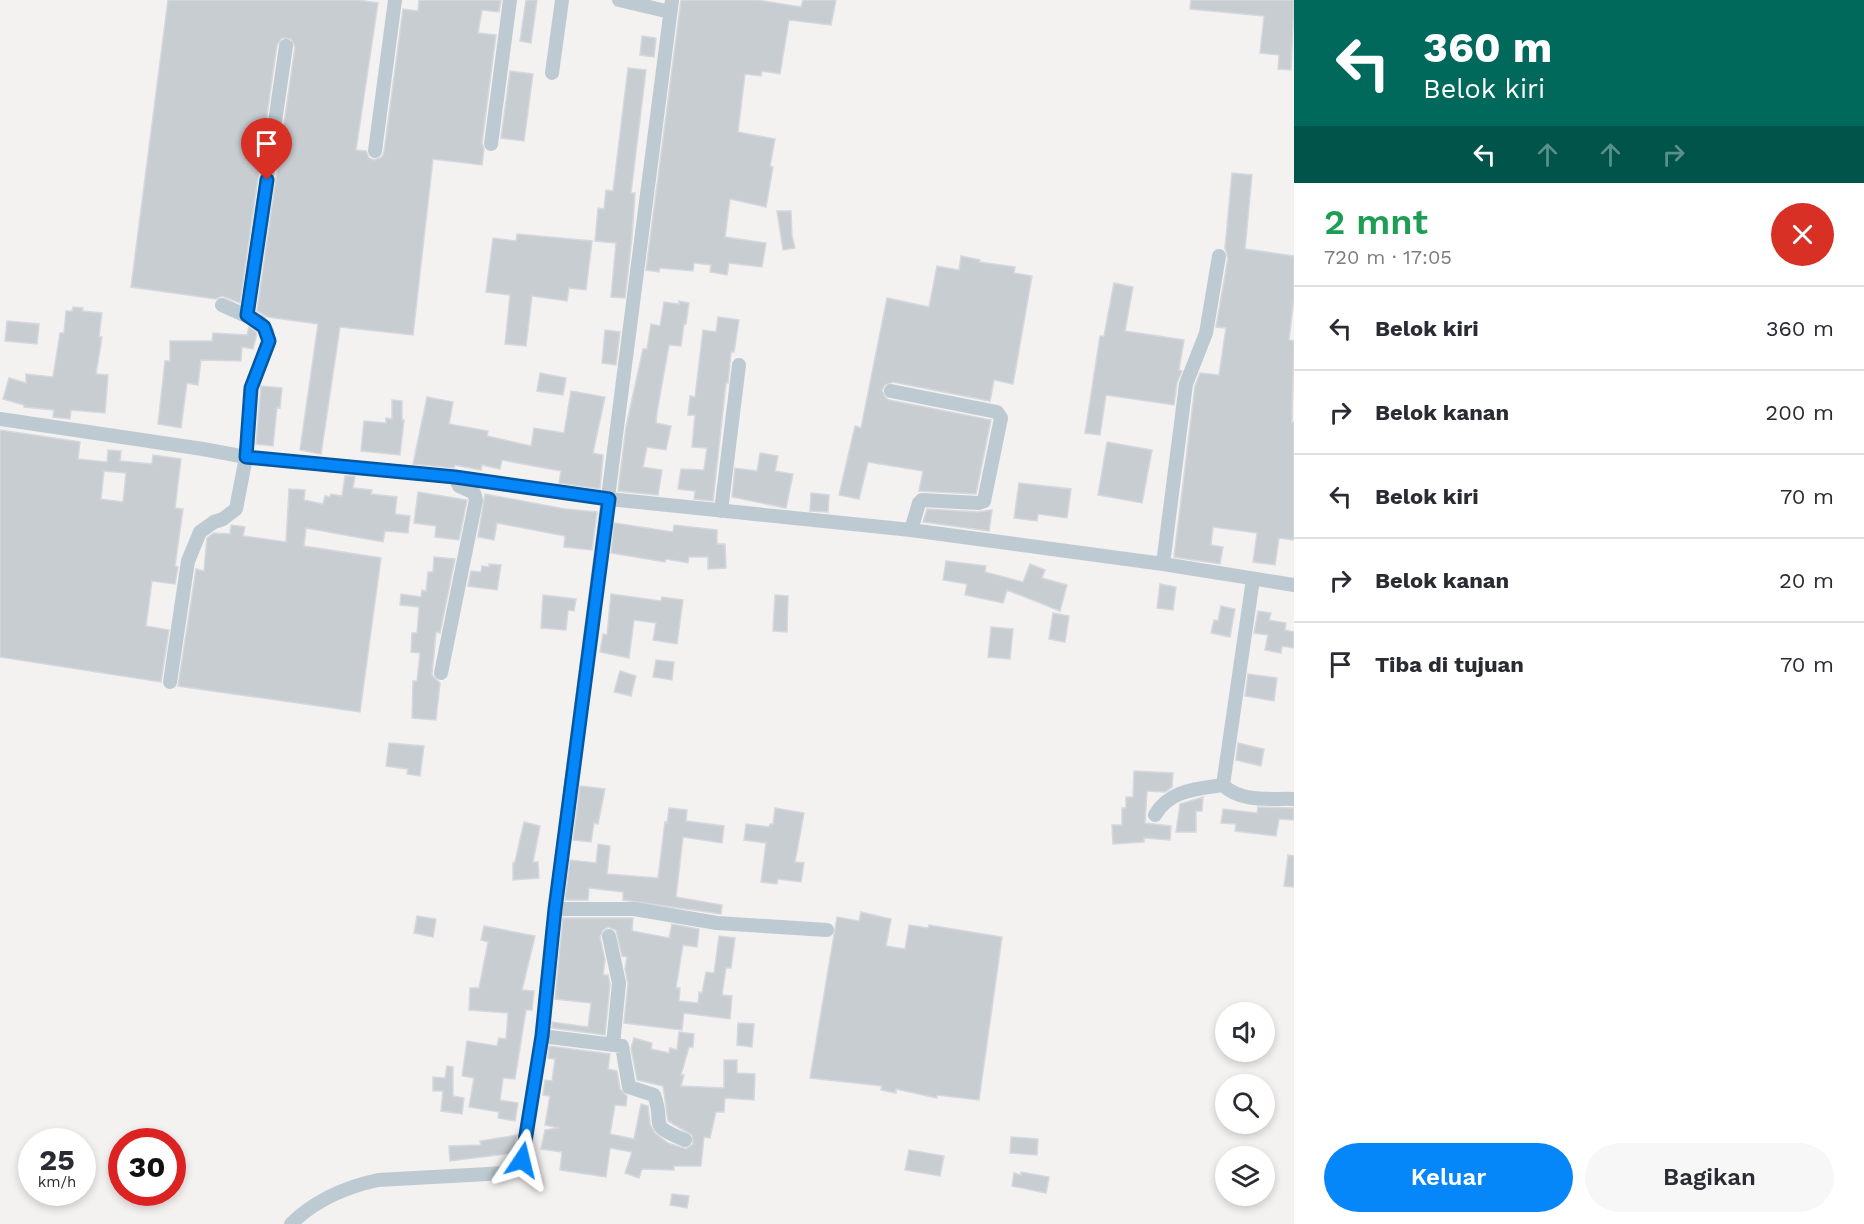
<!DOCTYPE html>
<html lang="id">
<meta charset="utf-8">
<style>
body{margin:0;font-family:"Work Sans",sans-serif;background:#f7f7f7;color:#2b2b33;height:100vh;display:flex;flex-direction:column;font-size:22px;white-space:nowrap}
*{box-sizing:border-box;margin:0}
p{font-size:20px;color:#7c7c81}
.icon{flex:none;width:33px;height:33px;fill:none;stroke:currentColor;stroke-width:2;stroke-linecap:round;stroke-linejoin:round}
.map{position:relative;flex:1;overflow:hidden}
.side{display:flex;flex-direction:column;background:#fff;width:570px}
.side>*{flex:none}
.banner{background:#00695c;color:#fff;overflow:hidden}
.fabs{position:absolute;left:1215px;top:1002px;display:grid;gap:12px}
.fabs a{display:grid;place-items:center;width:60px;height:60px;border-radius:50%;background:#fff;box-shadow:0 3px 9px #0003;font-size:30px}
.speed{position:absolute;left:18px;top:1128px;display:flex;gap:12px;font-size:30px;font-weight:700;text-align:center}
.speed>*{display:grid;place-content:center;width:78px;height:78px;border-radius:50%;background:#fff;box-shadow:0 3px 9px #0003;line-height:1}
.speed small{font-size:15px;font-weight:400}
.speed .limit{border:9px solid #d22;background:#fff;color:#111}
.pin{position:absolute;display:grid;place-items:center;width:51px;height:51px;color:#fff;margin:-62px -26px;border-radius:50% 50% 50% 0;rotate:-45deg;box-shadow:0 0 6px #0007}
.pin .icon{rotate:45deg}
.me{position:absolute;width:66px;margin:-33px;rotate:10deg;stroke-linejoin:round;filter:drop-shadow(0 0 4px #0008)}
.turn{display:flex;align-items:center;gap:21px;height:126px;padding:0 30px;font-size:27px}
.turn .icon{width:78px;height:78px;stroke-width:2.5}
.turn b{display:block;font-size:42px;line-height:51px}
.lanes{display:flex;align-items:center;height:57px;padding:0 30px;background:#0003;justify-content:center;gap:30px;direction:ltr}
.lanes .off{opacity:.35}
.round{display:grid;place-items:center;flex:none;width:63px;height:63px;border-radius:32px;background:#f7f7f7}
.headline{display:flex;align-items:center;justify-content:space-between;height:102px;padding:0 30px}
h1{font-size:36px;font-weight:600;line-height:45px;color:#1e9e55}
.primary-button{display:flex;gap:12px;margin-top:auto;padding:12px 30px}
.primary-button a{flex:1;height:69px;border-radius:36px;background:#0687f9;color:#fff;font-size:24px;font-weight:600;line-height:69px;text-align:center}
.primary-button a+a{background:#f7f7f7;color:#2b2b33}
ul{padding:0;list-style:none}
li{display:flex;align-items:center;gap:18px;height:84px;padding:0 30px;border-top:2px solid #e1e1e2}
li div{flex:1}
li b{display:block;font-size:22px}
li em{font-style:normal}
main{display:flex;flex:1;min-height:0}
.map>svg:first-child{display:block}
.building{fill:#c8cdd2;stroke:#d5d8dd;stroke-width:1.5;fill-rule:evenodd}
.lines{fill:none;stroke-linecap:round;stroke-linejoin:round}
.minor{stroke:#becad2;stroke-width:14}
.route-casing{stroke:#0458a2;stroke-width:15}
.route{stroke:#0687f9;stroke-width:10}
</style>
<main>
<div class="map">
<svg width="1294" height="1224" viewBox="0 0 1294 1224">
<rect width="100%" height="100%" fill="#f4f1f1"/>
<!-- building -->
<path class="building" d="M 168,0 L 358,0 L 378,3 L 356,150 L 366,151 L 369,158 L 374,160 L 382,157 L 384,152 L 403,9 L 418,11 L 419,0 L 501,0 L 499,12 L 482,10 L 478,33 L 496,35 L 482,143 L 484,149 L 482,165 L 433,159 L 413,335 L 340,327 L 321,454 L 300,450 L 318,324 L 268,317 L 257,311 L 295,47 L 291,39 L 282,38 L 277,45 L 240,303 L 222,296 L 216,299 L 131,287 Z
M 526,0 L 537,0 L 531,43 L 520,41 Z
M 681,0 L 757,0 L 801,7 L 803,0 L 836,0 L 831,25 L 789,20 L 780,74 L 762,71 L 761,76 L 745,74 L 738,132 L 775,139 L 770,166 L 773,167 L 766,207 L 730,199 L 725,237 L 766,243 L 762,267 L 729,263 L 727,275 L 710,272 L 711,265 L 694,263 L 693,271 L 660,268 L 659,272 L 646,270 Z
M 1191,0 L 1294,0 L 1291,70 L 1278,69 L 1279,55 L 1260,53 L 1264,16 L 1190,9 Z
M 642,36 L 656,38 L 654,57 L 640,55 Z
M 628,68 L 646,70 L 631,193 L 635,193 L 632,237 L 625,298 L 611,297 L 616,243 L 595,241 L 598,208 L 604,209 L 606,190 L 613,191 Z
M 510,71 L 533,74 L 524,141 L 501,138 Z
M 1232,173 L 1252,175 L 1245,249 L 1294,256 L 1294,297 L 1289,340 L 1294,341 L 1292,422 L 1294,422 L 1294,540 L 1279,538 L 1275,565 L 1253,562 L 1257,533 L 1213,527 L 1211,545 L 1223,547 L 1220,564 L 1174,557 L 1195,386 L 1200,373 L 1219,375 L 1226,328 L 1216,327 L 1228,258 L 1225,248 Z
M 777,211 L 791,211 L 792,236 L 795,248 L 783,250 Z
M 517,234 L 592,241 L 586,290 L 569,288 L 567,301 L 532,296 L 526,346 L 505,344 L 510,295 L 486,292 L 493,238 L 516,241 Z
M 961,256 L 980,260 L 979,262 L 1015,267 L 1014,273 L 1032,276 L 1013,384 L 994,380 L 990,401 L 893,382 L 885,385 L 882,390 L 885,397 L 889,400 L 991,420 L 976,494 L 919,491 L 923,471 L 868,462 L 859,499 L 839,495 L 855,426 L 861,428 L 887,298 L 929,307 L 937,266 L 959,270 Z
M 1114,283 L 1133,287 L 1125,331 L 1184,340 L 1179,370 L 1182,371 L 1177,383 L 1174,405 L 1106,395 L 1100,435 L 1085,433 L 1100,336 L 1104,336 Z
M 679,301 L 689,303 L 686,324 L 684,324 L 681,346 L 669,345 L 657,412 L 656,423 L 671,426 L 666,450 L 647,447 L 643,467 L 662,470 L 658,495 L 618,491 L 626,427 L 643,349 L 647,349 L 651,324 L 660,326 L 664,302 L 679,304 Z
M 73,307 L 83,308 L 82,311 L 102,313 L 99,337 L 102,337 L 96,374 L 108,375 L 105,413 L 71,410 L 70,419 L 53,417 L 54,410 L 24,407 L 24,405 L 3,399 L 9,378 L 26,383 L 26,374 L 53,377 L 60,333 L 64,333 L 66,311 L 72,311 Z
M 718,317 L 739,320 L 734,352 L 731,352 L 728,383 L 726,383 L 713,501 L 694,499 L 695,491 L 678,489 L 681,469 L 704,470 L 707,448 L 692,447 L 695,415 L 688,415 L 690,396 L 695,397 L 703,330 L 716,332 Z
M 7,321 L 39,324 L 37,344 L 5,341 Z
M 249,327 L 257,333 L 253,349 L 242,347 L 241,361 L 201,360 L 198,385 L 187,383 L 181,428 L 158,424 L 165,361 L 170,361 L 170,341 L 212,341 L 213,333 L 247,335 Z
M 605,330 L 620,332 L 616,365 L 602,363 Z
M 540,373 L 566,378 L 563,395 L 537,391 Z
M 261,386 L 282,388 L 280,408 L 277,407 L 273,446 L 256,444 Z
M 571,391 L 605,397 L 593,453 L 603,455 L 600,489 L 559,483 L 561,471 L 502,460 L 500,469 L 482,465 L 481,470 L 455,465 L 454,468 L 413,464 L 427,397 L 453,402 L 449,424 L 488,431 L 487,436 L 531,446 L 534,428 L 564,433 Z
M 392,400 L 402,401 L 402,420 L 404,420 L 400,455 L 361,451 L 364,421 L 386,423 L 386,418 L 392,419 Z
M 0,430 L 80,442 L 78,459 L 107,462 L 108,450 L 121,451 L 120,461 L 152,464 L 153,455 L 181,459 L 175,508 L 183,509 L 175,566 L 178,567 L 175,584 L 152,581 L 146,626 L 169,630 L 161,682 L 0,657 ZM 104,471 L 126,473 L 123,502 L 101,499 Z
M 1107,442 L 1152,450 L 1142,503 L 1098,495 Z
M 760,453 L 778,456 L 775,471 L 793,474 L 786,508 L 732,497 L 735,468 L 757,471 Z
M 345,476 L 355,476 L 353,488 L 372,490 L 371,494 L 397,497 L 395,514 L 410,516 L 408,533 L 385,531 L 383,542 L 306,528 L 304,546 L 381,558 L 360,712 L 178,686 L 196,569 L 204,571 L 207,538 L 214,533 L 230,534 L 231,525 L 245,527 L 243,536 L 286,542 L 289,489 L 305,490 L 304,500 L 323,504 L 325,496 L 330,497 L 331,494 L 342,496 Z
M 1019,483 L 1071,489 L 1067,518 L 1038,514 L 1037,521 L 1014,518 Z
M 418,492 L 467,500 L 459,540 L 435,537 L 436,526 L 414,523 Z
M 811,493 L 829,495 L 828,512 L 810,511 Z
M 485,494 L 565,509 L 597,512 L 592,550 L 564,547 L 565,536 L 497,523 L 494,540 L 478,537 Z
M 927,509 L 978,512 L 992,510 L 989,531 L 923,522 Z
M 614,523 L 673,532 L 674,525 L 717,530 L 717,544 L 725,544 L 726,568 L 708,569 L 708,557 L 689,557 L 688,563 L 666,559 L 665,562 L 611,553 Z
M 434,557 L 455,559 L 440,633 L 436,632 L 432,675 L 440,683 L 436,720 L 412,718 L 413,681 L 417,681 L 420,653 L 411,652 L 412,633 L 417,633 L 419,607 L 400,605 L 401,594 L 421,597 L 422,590 L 426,591 L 428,572 L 433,572 Z
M 946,561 L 986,566 L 985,572 L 1023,582 L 1030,564 L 1045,570 L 1042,578 L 1067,585 L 1060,611 L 1007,590 L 1003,603 L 965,595 L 967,584 L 943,580 Z
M 489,564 L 501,565 L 497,590 L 468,586 L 471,571 L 481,572 L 482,566 L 489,567 Z
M 1160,584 L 1176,587 L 1173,610 L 1157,608 Z
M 611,594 L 661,601 L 662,597 L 683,600 L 677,644 L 653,640 L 656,623 L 634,620 L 629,658 L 600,652 L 603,634 L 607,635 Z
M 543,595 L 576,599 L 574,611 L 568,610 L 566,630 L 541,628 Z
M 775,595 L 788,596 L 787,632 L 773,631 Z
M 1221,606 L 1235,609 L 1230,637 L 1211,633 L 1214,620 L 1218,621 Z
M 1258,611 L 1271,613 L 1269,620 L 1286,623 L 1285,630 L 1294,632 L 1294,648 L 1282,646 L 1281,653 L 1265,650 L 1268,635 L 1254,633 Z
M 1053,613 L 1069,616 L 1065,642 L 1049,639 Z
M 991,627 L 1013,629 L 1010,659 L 988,657 Z
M 656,660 L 674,662 L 672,680 L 653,677 Z
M 620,671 L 636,676 L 631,696 L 614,692 Z
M 1248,674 L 1277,678 L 1274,701 L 1245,696 Z
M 389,743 L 424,746 L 420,776 L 407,774 L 408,769 L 386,766 Z
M 1238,743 L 1264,749 L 1261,766 L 1236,760 Z
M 1134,771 L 1173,773 L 1172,787 L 1165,792 L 1147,791 L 1145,823 L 1171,826 L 1170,840 L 1144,838 L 1144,842 L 1113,844 L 1112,825 L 1122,825 L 1122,808 L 1126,808 L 1126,797 L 1133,797 Z
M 580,786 L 605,789 L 598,824 L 594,823 L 591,842 L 573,840 Z
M 1203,797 L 1202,811 L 1196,811 L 1196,832 L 1176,832 L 1180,804 Z
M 1258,807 L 1294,808 L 1294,820 L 1279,819 L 1276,836 L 1235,831 L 1236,824 L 1221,823 L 1223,809 L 1257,813 Z
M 669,808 L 687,810 L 686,821 L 724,826 L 722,843 L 683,837 L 676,897 L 722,905 L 721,914 L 623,900 L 623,892 L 589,888 L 588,900 L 565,900 L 570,860 L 596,863 L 598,844 L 610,846 L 607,874 L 658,878 L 665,822 L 667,823 Z
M 775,808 L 804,813 L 795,862 L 804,863 L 801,882 L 778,879 L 777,884 L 761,882 L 766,843 L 744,840 L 746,824 L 769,827 L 770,824 L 773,824 Z
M 524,822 L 540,826 L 533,862 L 538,862 L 539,878 L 513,880 L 513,863 L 515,862 Z
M 1288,855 L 1294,856 L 1294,887 L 1284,886 Z
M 861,912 L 891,919 L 886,946 L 905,949 L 909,925 L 928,928 L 929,925 L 1002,937 L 979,1100 L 937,1095 L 937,1098 L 896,1089 L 896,1093 L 881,1090 L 882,1086 L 810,1078 L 837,917 L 859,921 Z
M 417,916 L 436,919 L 433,937 L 414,933 Z
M 563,918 L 633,918 L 632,931 L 669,938 L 672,924 L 699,929 L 697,947 L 683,945 L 676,988 L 680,988 L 679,1001 L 698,1003 L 699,992 L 702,993 L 706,972 L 714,973 L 719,936 L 735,938 L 731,968 L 726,968 L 722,995 L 732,996 L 730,1019 L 684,1013 L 682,1030 L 624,1023 L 628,984 L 625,969 L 627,957 L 622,956 L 616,930 L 608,927 L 603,930 L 600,937 L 605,960 L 603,975 L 608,975 L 610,984 L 605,1035 L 552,1028 L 552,1022 L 588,1027 L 591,1003 L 555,999 Z
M 484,926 L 535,936 L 522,990 L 534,991 L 532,1010 L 526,1010 L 515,1079 L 503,1078 L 500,1100 L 518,1103 L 515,1121 L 498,1118 L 499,1112 L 469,1107 L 474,1078 L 462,1076 L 467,1041 L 497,1046 L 499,1038 L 506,1039 L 508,1013 L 469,1010 L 470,988 L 479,988 L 488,942 L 481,940 Z
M 738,1023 L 754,1024 L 752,1047 L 737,1045 Z
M 679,1032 L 694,1034 L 693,1047 L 689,1047 L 681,1075 L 684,1075 L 681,1086 L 724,1088 L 724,1060 L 737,1060 L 737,1073 L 755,1074 L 754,1100 L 725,1098 L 724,1112 L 716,1112 L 710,1138 L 704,1137 L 701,1166 L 674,1166 L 674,1170 L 642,1169 L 639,1178 L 625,1173 L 632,1152 L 610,1148 L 606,1177 L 560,1170 L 562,1152 L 541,1149 L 545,1130 L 559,1128 L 545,1125 L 550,1096 L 543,1095 L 545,1080 L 552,1081 L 555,1059 L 548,1058 L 549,1046 L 610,1054 L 608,1069 L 617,1071 L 620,1089 L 627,1096 L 626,1106 L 615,1105 L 610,1134 L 634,1139 L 641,1104 L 648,1106 L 650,1124 L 655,1133 L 668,1143 L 686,1149 L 693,1144 L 692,1135 L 668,1121 L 663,1086 L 637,1080 L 631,1048 L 634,1038 L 652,1043 L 651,1049 L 669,1053 L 670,1048 L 677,1050 Z
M 447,1066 L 453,1067 L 453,1096 L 464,1098 L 462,1114 L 441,1111 L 443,1091 L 433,1091 L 433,1077 L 445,1078 Z
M 517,1135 L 514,1153 L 450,1161 L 449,1146 L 481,1145 L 480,1141 Z
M 1011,1137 L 1038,1139 L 1037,1155 L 1010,1153 Z
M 909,1150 L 944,1156 L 940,1176 L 905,1170 Z
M 1021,1172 L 1049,1177 L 1046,1193 L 1012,1186 L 1014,1173 L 1021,1175 Z
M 672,1194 L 689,1196 L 687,1208 L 670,1205 Z"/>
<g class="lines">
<!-- minor -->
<path class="minor" d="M 619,0 L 670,12
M 552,73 L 562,0
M 491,144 L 510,0
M 375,151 L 395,0
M 247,315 L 286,46
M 891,391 L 997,412 L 1001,418 L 984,501 L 978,503 L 922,500 L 919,503 L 911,530
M 0,419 L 203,449 L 246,457 L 455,477 L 609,499 L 911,530 L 1163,564 L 1294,585
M 721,511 L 739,365
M 1163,564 L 1186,384 L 1206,333 L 1219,256
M 441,673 L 476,500 L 474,493 L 459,486 L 455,477
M 170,682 L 188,561 L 200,532 L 214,522 L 223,519 L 236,509 L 246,457 L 251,388 L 269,341 L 267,331 L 260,322 L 222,305
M 1223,785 L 1253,579
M 1223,785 C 1241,803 1271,798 1294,799
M 1155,815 C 1169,790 1197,789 1223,785
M 555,909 L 634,909 L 717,923 L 827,930
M 609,936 L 619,983 L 613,1045
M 542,1036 L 622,1046 L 629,1087 L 654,1095 C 666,1126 645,1124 685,1140
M 291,1224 C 314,1201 346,1187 378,1180 L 506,1173 L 512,1171 L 522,1160 L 542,1036 L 555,909 L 672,0"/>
</g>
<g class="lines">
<!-- route casing -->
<g class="route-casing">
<path id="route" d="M 267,180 L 247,315 L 264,327 L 269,341 L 251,388 L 246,457 L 455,477 L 609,499 L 555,909 L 542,1036 L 522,1160"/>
</g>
<!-- route -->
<use href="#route" class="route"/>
</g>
</svg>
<div class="fabs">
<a><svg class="icon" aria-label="sound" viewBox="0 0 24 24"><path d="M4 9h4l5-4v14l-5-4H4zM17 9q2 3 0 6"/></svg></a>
<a><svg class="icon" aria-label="search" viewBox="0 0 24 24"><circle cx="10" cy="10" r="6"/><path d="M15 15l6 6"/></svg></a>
<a><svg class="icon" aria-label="layers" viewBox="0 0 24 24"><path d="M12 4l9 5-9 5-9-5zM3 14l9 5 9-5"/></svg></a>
</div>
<div class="speed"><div>25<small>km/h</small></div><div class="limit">30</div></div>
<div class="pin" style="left:267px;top:180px;background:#d93025"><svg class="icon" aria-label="arrive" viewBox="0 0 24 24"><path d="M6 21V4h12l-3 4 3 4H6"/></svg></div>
<svg class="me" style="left:522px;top:1160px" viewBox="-20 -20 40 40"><path d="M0-17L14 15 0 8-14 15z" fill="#0687f9" stroke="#fff" stroke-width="4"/></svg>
</div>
<section class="side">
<div class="banner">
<div class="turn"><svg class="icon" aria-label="left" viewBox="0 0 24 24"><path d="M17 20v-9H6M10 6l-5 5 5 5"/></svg><div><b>360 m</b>Belok kiri</div></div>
<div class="lanes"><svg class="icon" aria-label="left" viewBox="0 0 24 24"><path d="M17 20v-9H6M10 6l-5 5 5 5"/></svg><svg class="icon off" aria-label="ahead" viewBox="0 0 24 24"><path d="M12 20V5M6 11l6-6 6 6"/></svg><svg class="icon off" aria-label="ahead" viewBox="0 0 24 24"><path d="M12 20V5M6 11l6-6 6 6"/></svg><svg class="icon off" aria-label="right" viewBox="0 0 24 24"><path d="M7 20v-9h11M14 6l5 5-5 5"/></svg></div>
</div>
<div class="headline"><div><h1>2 mnt</h1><p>720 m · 17:05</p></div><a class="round" style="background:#d93025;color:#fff"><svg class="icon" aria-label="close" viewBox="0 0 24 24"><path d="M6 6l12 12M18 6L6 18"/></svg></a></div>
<ul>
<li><svg class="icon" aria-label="left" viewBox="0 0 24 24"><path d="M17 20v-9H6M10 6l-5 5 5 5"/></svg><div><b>Belok kiri</b></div><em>360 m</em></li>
<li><svg class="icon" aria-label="right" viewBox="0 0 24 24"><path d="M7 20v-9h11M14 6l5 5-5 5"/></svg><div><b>Belok kanan</b></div><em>200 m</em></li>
<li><svg class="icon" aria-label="left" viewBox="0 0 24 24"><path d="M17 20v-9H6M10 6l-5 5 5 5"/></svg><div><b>Belok kiri</b></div><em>70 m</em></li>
<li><svg class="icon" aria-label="right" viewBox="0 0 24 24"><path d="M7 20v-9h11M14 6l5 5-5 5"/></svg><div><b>Belok kanan</b></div><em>20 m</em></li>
<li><svg class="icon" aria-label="arrive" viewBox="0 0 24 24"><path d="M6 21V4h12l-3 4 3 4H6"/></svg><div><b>Tiba di tujuan</b></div><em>70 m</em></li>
</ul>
<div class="primary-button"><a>Keluar</a><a>Bagikan</a></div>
</section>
</main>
